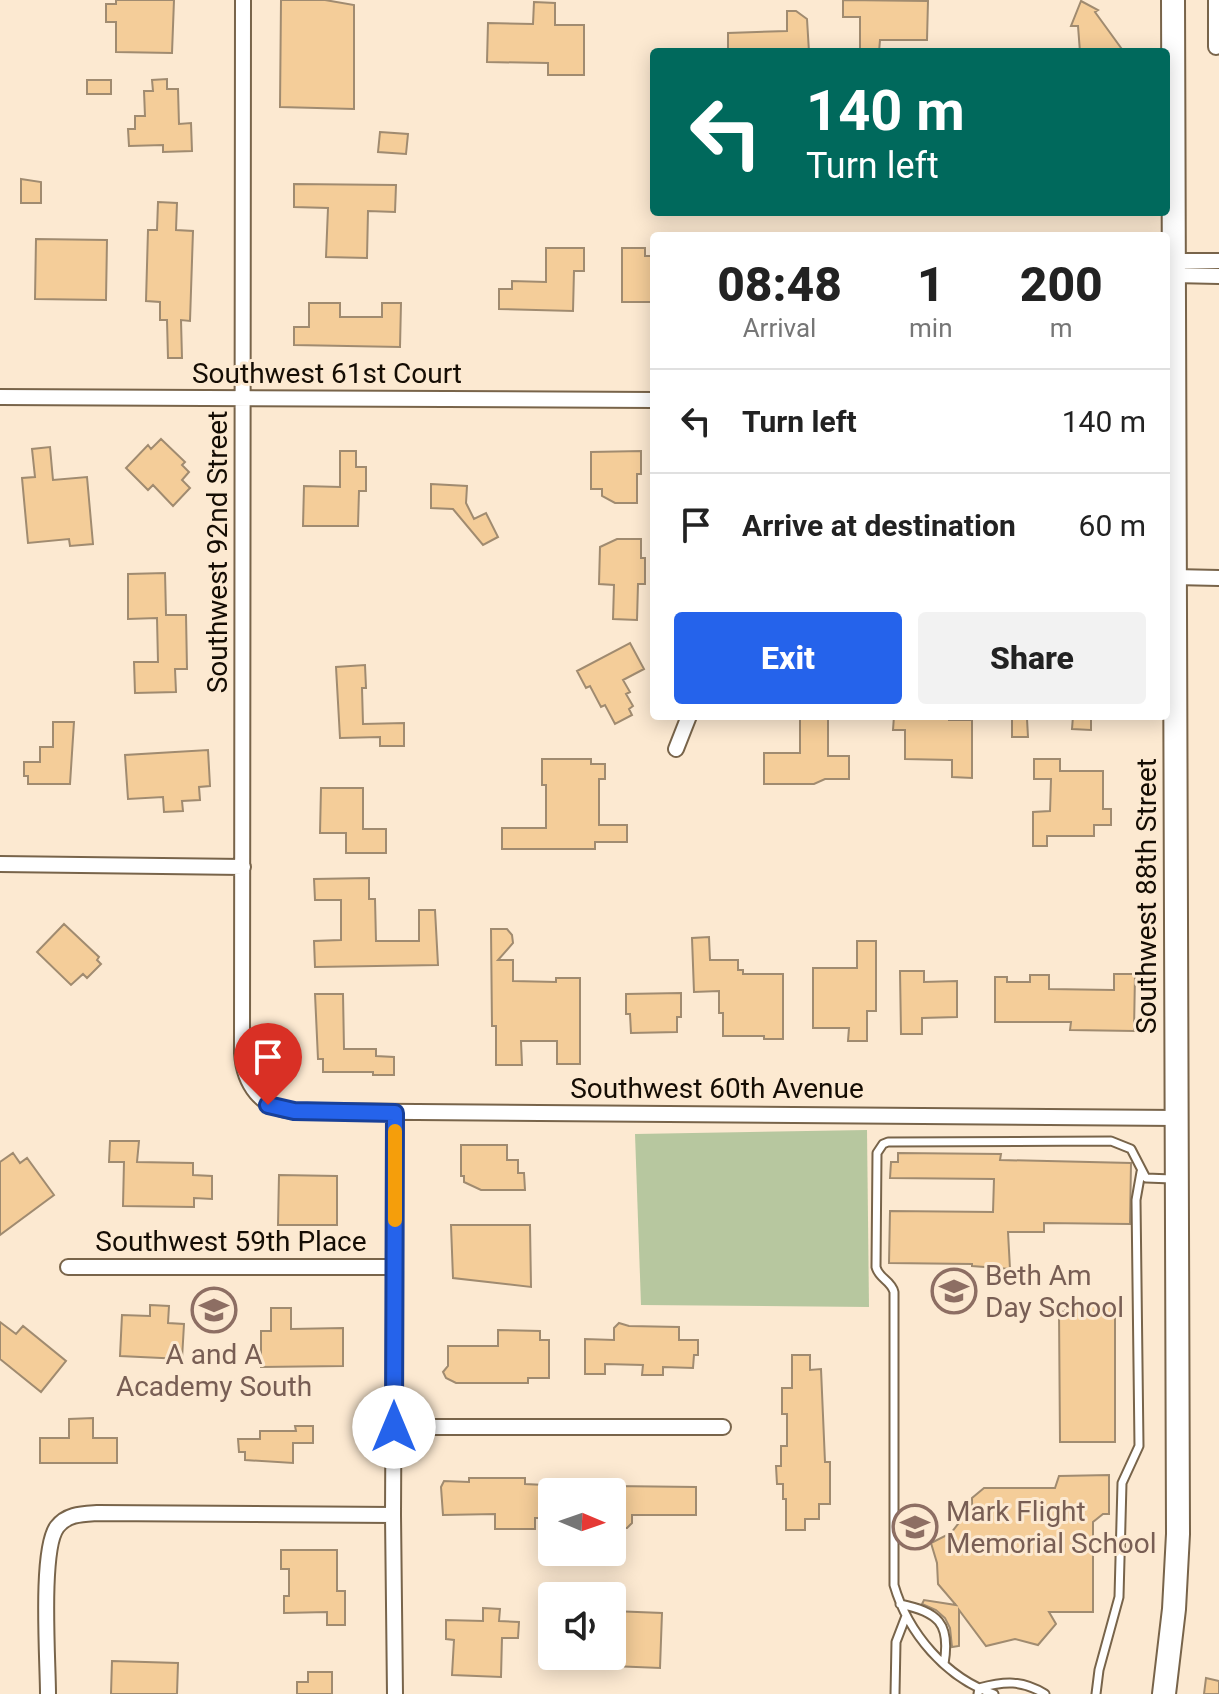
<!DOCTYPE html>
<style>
body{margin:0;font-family:Roboto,sans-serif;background:#f2f2f2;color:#222;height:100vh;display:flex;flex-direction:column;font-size:30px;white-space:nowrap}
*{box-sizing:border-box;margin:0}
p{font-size:26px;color:#767676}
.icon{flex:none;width:44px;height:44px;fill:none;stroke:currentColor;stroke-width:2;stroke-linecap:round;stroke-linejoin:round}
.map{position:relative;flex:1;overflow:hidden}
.panel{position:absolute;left:650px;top:232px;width:520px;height:488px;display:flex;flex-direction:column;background:#fff;border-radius:8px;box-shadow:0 4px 20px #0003}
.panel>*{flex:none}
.guide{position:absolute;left:650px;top:48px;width:520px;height:168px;border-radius:8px;box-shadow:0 4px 20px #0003;background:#00695c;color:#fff;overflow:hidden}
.needle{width:52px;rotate:92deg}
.fabs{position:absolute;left:538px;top:1478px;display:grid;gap:16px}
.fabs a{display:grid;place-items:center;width:88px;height:88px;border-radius:8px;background:#fff;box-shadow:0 4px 20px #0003;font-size:40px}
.pin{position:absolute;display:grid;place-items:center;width:68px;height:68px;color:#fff;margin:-82px -34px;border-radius:50% 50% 50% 0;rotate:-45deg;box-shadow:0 0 8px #0007}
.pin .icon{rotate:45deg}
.me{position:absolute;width:88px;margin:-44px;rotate:0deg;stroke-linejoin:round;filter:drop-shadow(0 0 6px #0008)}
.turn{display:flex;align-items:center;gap:28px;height:168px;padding:0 24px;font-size:36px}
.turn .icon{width:104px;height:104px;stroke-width:2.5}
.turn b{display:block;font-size:56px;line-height:68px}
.eta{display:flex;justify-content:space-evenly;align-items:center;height:136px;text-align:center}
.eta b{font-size:48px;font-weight:800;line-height:56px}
.button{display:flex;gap:16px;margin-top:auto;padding:16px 24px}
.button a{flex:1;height:92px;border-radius:8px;background:#2563eb;color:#fff;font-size:32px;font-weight:800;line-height:92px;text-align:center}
.button a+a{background:#f2f2f2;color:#222}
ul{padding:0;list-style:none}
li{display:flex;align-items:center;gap:24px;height:104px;padding:0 24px;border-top:2px solid #e0e0e0}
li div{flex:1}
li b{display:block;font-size:30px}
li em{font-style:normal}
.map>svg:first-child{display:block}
.green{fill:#b7c79f}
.building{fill:#f4cd99;stroke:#a08b70;stroke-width:2}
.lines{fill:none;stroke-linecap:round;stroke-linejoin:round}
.lane-casing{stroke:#78644a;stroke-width:11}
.street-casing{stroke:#78644a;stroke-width:18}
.secondary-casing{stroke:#78644a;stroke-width:26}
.lane{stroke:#fff;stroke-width:7}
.street{stroke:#fff;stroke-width:14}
.secondary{stroke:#fff;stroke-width:22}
.route-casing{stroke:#184099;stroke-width:20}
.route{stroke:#2563eb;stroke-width:14}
.slow{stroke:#f59e0b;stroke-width:14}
.labels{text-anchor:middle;stroke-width:6;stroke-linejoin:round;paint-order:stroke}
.street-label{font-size:28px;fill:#150d04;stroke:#fce9d1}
.education-label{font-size:28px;fill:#785e54;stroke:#fce9d1;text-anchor:start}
</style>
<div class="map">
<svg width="1219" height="1694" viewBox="0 0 1219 1694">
<rect width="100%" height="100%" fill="#fce9d1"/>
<!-- green -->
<path class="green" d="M 867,1130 L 869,1307 L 641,1305 L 635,1134 Z"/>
<!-- building -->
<path class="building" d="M 116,0 L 174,0 L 172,53 L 116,52 L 116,22 L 106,22 L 106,4 L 116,4 Z
M 281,0 L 325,0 L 354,5 L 354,109 L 280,107 Z
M 843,0 L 928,1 L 927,40 L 880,40 L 879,52 L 860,52 L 860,17 L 843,17 Z
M 1081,1 L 1098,10 L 1095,12 L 1124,52 L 1080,52 L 1078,26 L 1071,26 Z
M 534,2 L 555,3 L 555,25 L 584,25 L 584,75 L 548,75 L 548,63 L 487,62 L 488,23 L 533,24 Z
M 787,11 L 796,11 L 807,19 L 809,52 L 728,52 L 728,33 L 787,31 Z
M 167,79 L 167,89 L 178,89 L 179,124 L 191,123 L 192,151 L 163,152 L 163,145 L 129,146 L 128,129 L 135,129 L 135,116 L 145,116 L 144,91 L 153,91 L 152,80 Z
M 87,80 L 111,80 L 111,94 L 87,94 Z
M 380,132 L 408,134 L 406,154 L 378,152 Z
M 21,179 L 41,182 L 41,203 L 21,203 Z
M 294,184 L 396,185 L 395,212 L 368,211 L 367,258 L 326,257 L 328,208 L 294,207 Z
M 158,202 L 177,203 L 176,230 L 193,231 L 190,321 L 181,320 L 182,358 L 168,358 L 167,320 L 160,320 L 160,302 L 146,301 L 148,230 L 157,230 Z
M 36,239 L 107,240 L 106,300 L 35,299 Z
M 546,248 L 584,248 L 584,271 L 574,271 L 573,311 L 499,309 L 499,289 L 512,289 L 512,281 L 546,282 Z
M 622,248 L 645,248 L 645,256 L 654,256 L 654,302 L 622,302 Z
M 309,303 L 340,303 L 340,317 L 382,317 L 382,303 L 401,303 L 400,347 L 294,345 L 294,327 L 309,327 Z
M 161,439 L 185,462 L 182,465 L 189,472 L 182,480 L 190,488 L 173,506 L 153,485 L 148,490 L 126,468 L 148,445 L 151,449 Z
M 50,447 L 53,480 L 87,477 L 93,544 L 70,546 L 69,539 L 28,543 L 22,478 L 35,477 L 32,449 Z
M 340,451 L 356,451 L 356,467 L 366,467 L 366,491 L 359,491 L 358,526 L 303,526 L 304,486 L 340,487 Z
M 641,451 L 641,474 L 637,474 L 637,503 L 615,503 L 602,496 L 602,489 L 591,489 L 591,452 Z
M 431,484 L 467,486 L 466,503 L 474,519 L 486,513 L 498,537 L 483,545 L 453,509 L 431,508 Z
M 617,539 L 641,539 L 641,558 L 645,558 L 645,584 L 638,584 L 637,620 L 613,619 L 614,585 L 599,584 L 600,547 Z
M 165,573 L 166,615 L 186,615 L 187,669 L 175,669 L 176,692 L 135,693 L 134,662 L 158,662 L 157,618 L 128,619 L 128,574 Z
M 630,643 L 644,669 L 623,680 L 630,692 L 626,694 L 633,706 L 629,709 L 632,715 L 615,724 L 605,705 L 601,707 L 590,686 L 586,688 L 577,671 Z
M 365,665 L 366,688 L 362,688 L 363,724 L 404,723 L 404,746 L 380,746 L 380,737 L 340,738 L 336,667 Z
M 800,716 L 828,716 L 828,756 L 849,756 L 849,779 L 825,779 L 814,784 L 764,784 L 764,753 L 800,753 Z
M 894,716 L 949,716 L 949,720 L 972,720 L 972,778 L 952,777 L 952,760 L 905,759 L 905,730 L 893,730 Z
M 1073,716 L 1091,716 L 1091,730 L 1072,729 Z
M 1012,719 L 1027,719 L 1028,737 L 1012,737 Z
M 53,722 L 74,722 L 70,784 L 28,784 L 28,776 L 24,776 L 24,762 L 40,762 L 40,747 L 53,747 Z
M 208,750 L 210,786 L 199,787 L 200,800 L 182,801 L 183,811 L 164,812 L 163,797 L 128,799 L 125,755 Z
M 542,759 L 591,759 L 591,764 L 605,764 L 605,779 L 599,779 L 599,825 L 627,825 L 627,842 L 595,842 L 595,849 L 502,849 L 502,828 L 546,828 L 546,785 L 542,785 Z
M 1034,759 L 1060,759 L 1060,771 L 1103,771 L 1103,809 L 1111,809 L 1111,825 L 1094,825 L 1094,836 L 1047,836 L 1047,846 L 1033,846 L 1033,812 L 1050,811 L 1051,779 L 1034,779 Z
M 321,788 L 363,788 L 363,829 L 386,829 L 386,853 L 346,853 L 346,833 L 320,833 Z
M 369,878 L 369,899 L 375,899 L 376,941 L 419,941 L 419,910 L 435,910 L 438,965 L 315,967 L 314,941 L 341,940 L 341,900 L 315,900 L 314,879 Z
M 64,924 L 99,957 L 97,960 L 101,964 L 87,978 L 83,974 L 71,985 L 37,952 Z
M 491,929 L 507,929 L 512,935 L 513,943 L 498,960 L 513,960 L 513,981 L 556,982 L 556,978 L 580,978 L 580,1064 L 557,1064 L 557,1041 L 521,1041 L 522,1065 L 496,1065 L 496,1026 L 492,1026 Z
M 709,937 L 710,960 L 738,960 L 738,970 L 743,970 L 743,974 L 783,974 L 783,1039 L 764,1039 L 764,1036 L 723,1036 L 723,1013 L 719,1013 L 719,991 L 694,992 L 692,938 Z
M 857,941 L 876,941 L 876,1011 L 867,1011 L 867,1041 L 848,1041 L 849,1028 L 813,1028 L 813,968 L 857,968 Z
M 900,971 L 924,971 L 924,982 L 957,981 L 957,1017 L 922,1018 L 922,1034 L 901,1034 Z
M 1114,974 L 1135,974 L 1134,1031 L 1070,1030 L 1071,1022 L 995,1022 L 995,977 L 1007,977 L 1007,982 L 1030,982 L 1030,975 L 1049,975 L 1049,989 L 1114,990 Z
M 681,993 L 681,1017 L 677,1017 L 677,1032 L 631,1033 L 630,1014 L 626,1014 L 626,994 Z
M 315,994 L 343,994 L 344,1049 L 376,1049 L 376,1056 L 394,1057 L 394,1075 L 373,1075 L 373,1072 L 323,1072 L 323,1059 L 318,1059 Z
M 110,1141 L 139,1141 L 137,1162 L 193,1163 L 193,1175 L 212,1176 L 212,1199 L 194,1198 L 194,1207 L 123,1206 L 124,1162 L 109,1162 Z
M 461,1145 L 507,1145 L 507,1160 L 518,1160 L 518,1173 L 524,1173 L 525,1190 L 481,1190 L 464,1182 L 464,1176 L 461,1176 Z
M 13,1153 L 20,1163 L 27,1158 L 54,1195 L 0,1235 L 0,1162 Z
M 898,1153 L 1001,1154 L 1000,1160 L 1131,1163 L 1130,1224 L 1044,1223 L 1044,1232 L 1008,1232 L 1010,1269 L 972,1266 L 972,1264 L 889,1263 L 890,1211 L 993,1212 L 994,1179 L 890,1178 L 891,1162 L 898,1162 Z
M 279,1175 L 337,1176 L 337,1225 L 278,1225 Z
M 451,1225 L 530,1225 L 531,1287 L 453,1278 Z
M 150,1305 L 169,1306 L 168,1323 L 184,1324 L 182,1359 L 120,1356 L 122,1315 L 150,1316 Z
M 1115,1305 L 1115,1442 L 1060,1442 L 1059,1311 L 1065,1312 L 1065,1306 Z
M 271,1308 L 291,1308 L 291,1329 L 343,1328 L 343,1366 L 261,1367 L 261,1331 L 271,1331 Z
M 0,1322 L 16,1334 L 23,1326 L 66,1361 L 41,1392 L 0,1359 Z
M 619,1323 L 629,1326 L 679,1327 L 679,1340 L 698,1340 L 698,1355 L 694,1355 L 693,1368 L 663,1367 L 663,1375 L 642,1375 L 643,1365 L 605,1364 L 605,1374 L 585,1374 L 585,1339 L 614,1340 L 614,1328 Z
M 498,1330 L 540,1331 L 540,1340 L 549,1340 L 549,1378 L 528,1378 L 528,1383 L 456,1383 L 446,1378 L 443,1372 L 448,1366 L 448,1346 L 498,1346 Z
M 792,1355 L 810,1355 L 810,1370 L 821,1369 L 825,1462 L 830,1462 L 830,1504 L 819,1504 L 819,1519 L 805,1519 L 805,1530 L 786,1530 L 786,1499 L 783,1499 L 783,1484 L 777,1484 L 776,1466 L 781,1466 L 781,1446 L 787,1446 L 787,1414 L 782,1414 L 782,1388 L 792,1388 Z
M 93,1418 L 93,1438 L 117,1438 L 117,1463 L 40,1463 L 40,1438 L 69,1438 L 69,1419 Z
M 295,1426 L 313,1426 L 313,1443 L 293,1443 L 293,1463 L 245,1460 L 245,1452 L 239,1452 L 238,1439 L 260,1439 L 260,1431 L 296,1431 Z
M 1109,1475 L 1109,1514 L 1103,1514 L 1093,1522 L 1093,1612 L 1049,1612 L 1056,1624 L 1038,1645 L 1015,1639 L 986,1646 L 959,1610 L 959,1646 L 952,1647 L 950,1628 L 945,1618 L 936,1610 L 922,1604 L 924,1600 L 956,1605 L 938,1584 L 937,1563 L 931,1543 L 951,1533 L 972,1506 L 972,1498 L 984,1488 L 1055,1488 L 1059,1476 Z
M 469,1478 L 525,1478 L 525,1484 L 545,1485 L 545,1518 L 535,1518 L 535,1529 L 495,1529 L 495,1514 L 443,1515 L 441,1487 L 444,1481 L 469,1482 Z
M 612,1486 L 696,1487 L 696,1515 L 632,1515 L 632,1523 L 627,1528 L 619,1528 L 612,1520 Z
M 281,1550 L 337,1550 L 337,1591 L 345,1591 L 345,1625 L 327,1625 L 327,1612 L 284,1613 L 284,1596 L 289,1596 L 289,1569 L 281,1569 Z
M 483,1608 L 500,1609 L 499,1621 L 519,1622 L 518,1638 L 502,1638 L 501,1677 L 452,1675 L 454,1640 L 446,1639 L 446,1620 L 483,1621 Z
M 612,1611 L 662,1613 L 660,1668 L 612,1666 Z
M 112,1661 L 178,1663 L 177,1694 L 111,1694 Z
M 308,1672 L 332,1672 L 332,1694 L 297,1694 L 297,1682 L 308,1682 Z
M 1206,1678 L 1219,1681 L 1219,1694 L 1204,1694 Z"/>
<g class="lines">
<!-- lane casing -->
<g class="lane-casing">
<path id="lane" d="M 900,1604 C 938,1612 951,1623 944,1664
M 895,1694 L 896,1642 L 906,1616
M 978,1694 L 979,1688 C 1005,1681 1022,1680 1045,1694
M 994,1694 C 946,1678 908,1633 894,1585 L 894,1292 C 891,1280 879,1279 876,1267 L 877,1153 L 883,1144 L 888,1142 L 1111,1141 L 1131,1149 L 1146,1178 L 1172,1179
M 1096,1694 L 1099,1670 L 1119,1597 L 1122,1483 L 1139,1446 L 1136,1200 L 1141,1172"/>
</g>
<!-- street casing -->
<g class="street-casing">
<path id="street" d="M 243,0 L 242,1053 C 244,1085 261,1108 294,1111 L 1177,1118
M 1216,47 L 1216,0
M 1174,261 L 1219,261
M 1173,275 L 1219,276
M 0,397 L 654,400
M 1174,577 L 1219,578
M 676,749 L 689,716
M 0,864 L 243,867
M 68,1267 L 395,1267
M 394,1427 L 723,1427
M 48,1694 C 48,1661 40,1550 57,1527 C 67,1514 82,1514 97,1513 L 393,1515
M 395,1694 L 393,1515 L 395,1113"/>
</g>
<!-- secondary casing -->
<g class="secondary-casing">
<path id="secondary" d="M 1164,1694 L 1174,1609 L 1178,1534 L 1173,0"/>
</g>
<!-- lane -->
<use href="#lane" class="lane"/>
<!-- street -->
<use href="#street" class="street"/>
<!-- secondary -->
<use href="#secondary" class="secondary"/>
</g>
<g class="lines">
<!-- route casing -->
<g class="route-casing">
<path id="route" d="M 268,1105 L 294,1111 L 395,1113 L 394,1427"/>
</g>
<!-- route -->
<use href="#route" class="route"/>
<!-- slow -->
<path class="slow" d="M 395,1220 L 395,1131"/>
</g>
<!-- icons -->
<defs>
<g id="school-ring" transform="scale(2.3)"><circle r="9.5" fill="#fce9d1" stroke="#8d6e63" stroke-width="1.5"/><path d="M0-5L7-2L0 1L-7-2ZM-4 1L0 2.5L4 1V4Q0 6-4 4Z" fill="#8d6e63"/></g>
</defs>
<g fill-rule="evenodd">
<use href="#school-ring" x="954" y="1291"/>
<use href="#school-ring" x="214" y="1310"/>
<use href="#school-ring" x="915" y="1527"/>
</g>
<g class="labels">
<!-- street labels -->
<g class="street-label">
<text x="327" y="383">Southwest 61st Court</text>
<text transform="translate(217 552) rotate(-90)" y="10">Southwest 92nd Street</text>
<text transform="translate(1146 896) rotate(-90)" y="10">Southwest 88th Street</text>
<text x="717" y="1098">Southwest 60th Avenue</text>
<text x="231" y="1251">Southwest 59th Place</text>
</g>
<!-- education labels -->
<g class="education-label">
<text x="985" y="1285">Beth Am<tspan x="985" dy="32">Day School</tspan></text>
<text x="214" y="1364" text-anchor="middle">A and A<tspan x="214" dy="32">Academy South</tspan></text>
<text x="946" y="1521">Mark Flight<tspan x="946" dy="32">Memorial School</tspan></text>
</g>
</g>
</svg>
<div class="fabs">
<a><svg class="needle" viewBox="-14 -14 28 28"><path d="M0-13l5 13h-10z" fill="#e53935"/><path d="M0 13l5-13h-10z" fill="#767676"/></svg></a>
<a><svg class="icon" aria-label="sound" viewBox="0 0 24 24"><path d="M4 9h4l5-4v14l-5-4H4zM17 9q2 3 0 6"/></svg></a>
</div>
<div class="pin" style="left:268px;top:1105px;background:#d93025"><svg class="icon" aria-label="arrive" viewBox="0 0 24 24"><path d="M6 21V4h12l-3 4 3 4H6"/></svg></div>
<svg class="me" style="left:394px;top:1427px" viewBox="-20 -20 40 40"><circle r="19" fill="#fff"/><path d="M0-13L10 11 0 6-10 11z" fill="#2563eb"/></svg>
<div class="guide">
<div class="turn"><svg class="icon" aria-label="left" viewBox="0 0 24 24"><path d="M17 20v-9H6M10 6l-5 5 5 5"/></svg><div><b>140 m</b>Turn left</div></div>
</div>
<section class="panel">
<div class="eta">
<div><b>08:48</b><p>Arrival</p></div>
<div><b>1</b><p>min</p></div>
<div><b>200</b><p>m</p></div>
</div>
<ul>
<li><svg class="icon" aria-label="left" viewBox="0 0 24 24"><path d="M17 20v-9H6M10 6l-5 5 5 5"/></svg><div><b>Turn left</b></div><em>140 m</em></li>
<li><svg class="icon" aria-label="arrive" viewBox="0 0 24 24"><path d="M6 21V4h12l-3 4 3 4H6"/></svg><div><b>Arrive at destination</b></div><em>60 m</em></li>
</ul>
<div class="button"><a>Exit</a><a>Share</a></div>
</section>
</div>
